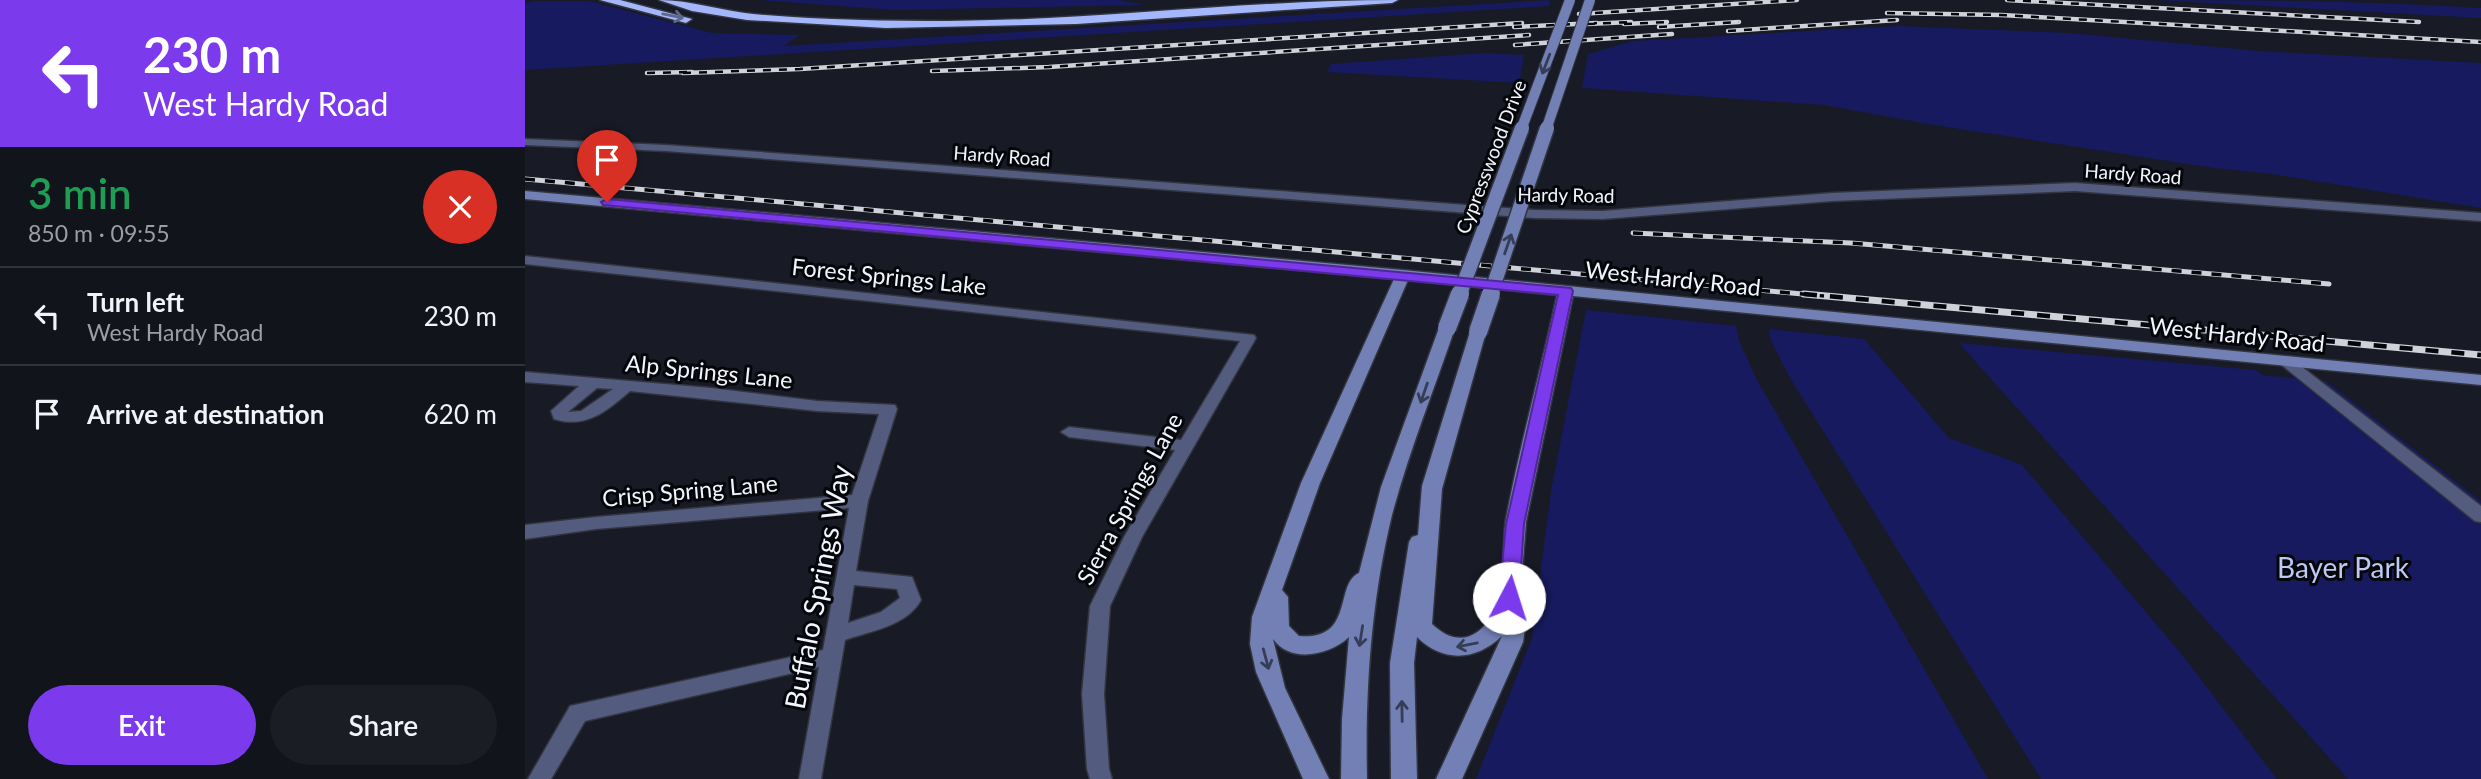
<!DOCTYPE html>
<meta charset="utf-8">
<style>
body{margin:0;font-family:Lato,sans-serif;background:#1b1d25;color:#f1f3f6;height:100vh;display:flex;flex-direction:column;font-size:26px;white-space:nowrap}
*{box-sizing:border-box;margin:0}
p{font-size:23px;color:#9c9ea3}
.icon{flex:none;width:38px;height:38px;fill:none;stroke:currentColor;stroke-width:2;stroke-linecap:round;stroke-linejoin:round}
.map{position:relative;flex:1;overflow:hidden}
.side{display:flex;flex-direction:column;background:#12141c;width:525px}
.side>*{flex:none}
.hud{background:#7c3aed;color:#fff;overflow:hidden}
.pin{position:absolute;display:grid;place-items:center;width:60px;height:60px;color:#fff;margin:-72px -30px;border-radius:50% 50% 50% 0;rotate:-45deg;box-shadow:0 0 7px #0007}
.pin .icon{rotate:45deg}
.me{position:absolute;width:77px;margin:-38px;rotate:5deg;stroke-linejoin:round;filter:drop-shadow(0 0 5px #0008)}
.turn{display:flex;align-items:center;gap:24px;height:147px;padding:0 28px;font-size:32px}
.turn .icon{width:91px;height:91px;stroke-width:2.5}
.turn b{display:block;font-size:49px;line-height:60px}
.round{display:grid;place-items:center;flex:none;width:74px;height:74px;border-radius:37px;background:#1b1d25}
.overview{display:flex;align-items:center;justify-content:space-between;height:119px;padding:0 28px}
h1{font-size:42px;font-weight:600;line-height:52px;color:#1e9e55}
.cta{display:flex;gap:14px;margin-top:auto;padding:14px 28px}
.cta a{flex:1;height:80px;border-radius:42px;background:#7c3aed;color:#fff;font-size:28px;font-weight:600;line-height:80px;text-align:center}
.cta a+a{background:#1b1d25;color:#f1f3f6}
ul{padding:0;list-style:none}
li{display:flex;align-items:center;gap:21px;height:98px;padding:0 28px;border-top:2px solid #31333b}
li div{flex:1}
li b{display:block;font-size:26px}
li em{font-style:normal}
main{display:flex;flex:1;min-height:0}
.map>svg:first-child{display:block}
.green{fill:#171a5e}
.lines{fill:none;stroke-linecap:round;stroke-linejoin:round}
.minor-casing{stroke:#323540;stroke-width:3}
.secondary-casing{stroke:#323540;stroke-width:3}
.motorway-casing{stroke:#323540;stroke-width:3}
.minor{fill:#535c7e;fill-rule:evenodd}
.secondary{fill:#7280b6;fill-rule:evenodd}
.motorway{fill:#a5b7fc;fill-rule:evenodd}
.rail-far2-casing{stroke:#cfd2da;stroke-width:4.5}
.rail-far1-casing{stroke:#cfd2da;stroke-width:5}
.rail-casing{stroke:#cfd2da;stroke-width:7}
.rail-far2{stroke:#05060a;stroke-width:2.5;stroke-dasharray:8;stroke-linecap:butt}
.rail-far1{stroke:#05060a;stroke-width:3.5;stroke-dasharray:10;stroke-linecap:butt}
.rail{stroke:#05060a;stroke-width:4.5;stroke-dasharray:13;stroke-linecap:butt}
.secondary-bridge-far2-casing{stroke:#323540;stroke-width:12;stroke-linecap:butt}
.secondary-bridge-far1-casing{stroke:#323540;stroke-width:17;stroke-linecap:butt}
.secondary-bridge-casing{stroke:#323540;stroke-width:21;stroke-linecap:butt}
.secondary-bridge-far2{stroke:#7280b6;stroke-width:10}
.secondary-bridge-far1{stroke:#7280b6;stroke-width:14}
.secondary-bridge{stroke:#7280b6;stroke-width:18}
.oneway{stroke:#5d678f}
.oneway2{stroke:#363d57}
.route{fill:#7c3aed;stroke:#51269a;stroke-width:2}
.labels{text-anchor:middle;stroke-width:6;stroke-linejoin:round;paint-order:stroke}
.far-street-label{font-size:19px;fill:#f2f5fd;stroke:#05060a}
.street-label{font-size:23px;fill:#f2f5fd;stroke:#05060a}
.near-park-label{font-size:28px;fill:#bdc8f4;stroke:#05060a}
.near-street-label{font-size:28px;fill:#f2f5fd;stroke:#05060a}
</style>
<main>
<section class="side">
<div class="hud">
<div class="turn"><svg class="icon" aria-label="left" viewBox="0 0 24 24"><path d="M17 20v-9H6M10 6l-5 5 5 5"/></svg><div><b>230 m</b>West Hardy Road</div></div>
</div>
<div class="overview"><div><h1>3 min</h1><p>850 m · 09:55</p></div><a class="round" style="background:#d93025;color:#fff"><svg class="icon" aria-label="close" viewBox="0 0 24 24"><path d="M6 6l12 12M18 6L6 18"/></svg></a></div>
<ul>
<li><svg class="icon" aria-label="left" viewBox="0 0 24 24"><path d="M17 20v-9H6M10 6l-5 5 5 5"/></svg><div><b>Turn left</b><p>West Hardy Road</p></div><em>230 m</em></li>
<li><svg class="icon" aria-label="arrive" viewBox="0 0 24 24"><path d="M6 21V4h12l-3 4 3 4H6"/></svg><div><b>Arrive at destination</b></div><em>620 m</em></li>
</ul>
<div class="cta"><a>Exit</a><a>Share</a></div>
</section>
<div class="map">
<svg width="1956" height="779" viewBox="0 0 1956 779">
<rect width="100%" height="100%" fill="#181b26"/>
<!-- green -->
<path class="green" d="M 235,0 L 594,0 L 620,5 L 369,10 Z
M 1024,0 L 1025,6 L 0,70 L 0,4 L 8,1 L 64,1 L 187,33 L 275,35 L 258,46 Z
M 1632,0 C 1740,0 1848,1 1956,8 L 1956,18 Z
M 1374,26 L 1546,33 L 1734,51 L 1956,63 L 1956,208 L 1747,174 L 1689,168 L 1409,125 L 1299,105 L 1057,88 L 1063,54 L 1108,41 Z
M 959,53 L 999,55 L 994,83 L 802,72 L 806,64 Z
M 1061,310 L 1211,326 L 1214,341 L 1232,380 L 1463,779 L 951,779 L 1007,638 L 1026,491 Z
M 1244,329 L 1339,339 L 1424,438 L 1497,465 L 1658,656 L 1752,779 L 1516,779 L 1265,378 L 1246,341 Z
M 1434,343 L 1731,370 L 1737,375 L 1801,381 L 1956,501 L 1956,779 L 1823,779 Z"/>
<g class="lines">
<!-- minor casing -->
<g class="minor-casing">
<path id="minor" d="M 0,139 L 141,145 L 1009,210 L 1078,211 L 1307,193 L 1550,183 L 1956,213 L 1956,221 L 1550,191 L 1307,201 L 1078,219 L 1009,218 L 141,151 L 0,145 Z
M 0,256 L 729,335 L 731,338 L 617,537 L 585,606 L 579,694 L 584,769 L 587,779 L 565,779 L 562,769 L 557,694 L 565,606 L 599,537 L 650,450 L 544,437 L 536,432 L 544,427 L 656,440 L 715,341 L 0,264 Z
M 1763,358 L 1768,360 L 1956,506 L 1956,522 L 1950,521 L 1758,366 L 1755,363 Z
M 0,372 L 186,388 L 292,401 L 370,405 L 372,409 L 343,501 L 331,571 L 387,577 L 396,600 C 382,626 345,631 320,640 L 296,779 L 274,779 L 294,667 L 60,721 L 26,779 L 3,779 L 45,706 L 298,650 L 324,508 L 71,529 L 0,539 L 0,525 L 71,517 L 327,495 L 354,414 L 292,411 L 105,391 C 82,411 61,429 29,419 L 26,411 L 54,386 L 0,382 ZM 72,388 L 88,389 L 56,411 L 43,412 ZM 329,585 L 372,589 L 375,598 L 356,612 L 323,623 Z"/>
</g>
<!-- secondary casing -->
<g class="secondary-casing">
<path id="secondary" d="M 0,191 L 878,270 L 1956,375 L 1956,385 L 1048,296 L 1001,522 L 995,599 L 1001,622 L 998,642 L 937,779 L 911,779 L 977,636 C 951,661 918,663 892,637 L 889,663 L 892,779 L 866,779 L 865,663 L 884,542 L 887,537 L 893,535 L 897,486 L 945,332 L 953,327 L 961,332 L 917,489 L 907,624 C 930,646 952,641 968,614 C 984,588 976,548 981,519 C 995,444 1016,370 1032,295 L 883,280 L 795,483 L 757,590 L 763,597 L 764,626 L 774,636 C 830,641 809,584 834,573 L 856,487 L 914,328 L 922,323 L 928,325 L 930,328 C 909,390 884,451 867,515 C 846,601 840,690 842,779 L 816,779 L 817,719 L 824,637 C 805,655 766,664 748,639 L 760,688 L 804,779 L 778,779 L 731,672 L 725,644 L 727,617 L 776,483 L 869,279 L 0,199 Z"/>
</g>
<!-- motorway casing -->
<g class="motorway-casing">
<path id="motorway" d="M 75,0 L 95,0 L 167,19 L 161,23 Z
M 134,0 C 166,0 197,11 228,14 C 293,20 359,21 424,21 C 574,20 723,0 873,0 L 867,3 L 551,24 L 361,28 L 222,20 L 167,11 Z"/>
</g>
<!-- minor -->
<use href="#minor" class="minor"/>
<!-- secondary -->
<use href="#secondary" class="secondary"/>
<!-- motorway -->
<use href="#motorway" class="motorway"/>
<!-- rail-far2 casing -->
<g class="rail-far2-casing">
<path id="rail-far2" d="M 1482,0 L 1894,22
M 1362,13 L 1476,15 L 1956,42
M 1054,14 L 1272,0
M 1062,24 L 1106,22
M 1099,24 L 1142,22
M 989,27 L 1072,23
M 1134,27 L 1214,22
M 1203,31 L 1372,20
M 990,45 L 1147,34
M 407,71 L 524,67 L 1004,35
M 122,73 L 167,72
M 158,73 L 275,69 L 997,23"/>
</g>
<!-- rail-far1 casing -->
<g class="rail-far1-casing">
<path id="rail-far1" d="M 0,179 L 1299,296
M 1108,233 L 1326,243 L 1804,284"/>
</g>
<!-- rail casing -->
<g class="rail-casing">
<path id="rail" d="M 1279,294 L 1956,355"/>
</g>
<!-- rail-far2 -->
<use href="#rail-far2" class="rail-far2"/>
<!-- rail-far1 -->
<use href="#rail-far1" class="rail-far1"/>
<!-- rail -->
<use href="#rail" class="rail"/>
<!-- secondary-bridge-far2 casing -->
<g class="secondary-bridge-far2-casing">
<path id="secondary-bridge-far2" d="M 996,130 L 1045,0
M 1021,130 L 1065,0"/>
</g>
<!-- secondary-bridge-far1 casing -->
<g class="secondary-bridge-far1-casing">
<path id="secondary-bridge-far1" d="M 934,296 L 997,128
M 965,296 L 1022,128"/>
</g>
<!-- secondary-bridge casing -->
<g class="secondary-bridge-casing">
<path id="secondary-bridge" d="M 922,328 L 935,294
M 953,332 L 966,294"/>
</g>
<!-- secondary-bridge-far2 -->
<use href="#secondary-bridge-far2" class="secondary-bridge-far2"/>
<!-- secondary-bridge-far1 -->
<use href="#secondary-bridge-far1" class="secondary-bridge-far1"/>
<!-- secondary-bridge -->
<use href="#secondary-bridge" class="secondary-bridge"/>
</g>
<!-- one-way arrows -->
<defs><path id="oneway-shaft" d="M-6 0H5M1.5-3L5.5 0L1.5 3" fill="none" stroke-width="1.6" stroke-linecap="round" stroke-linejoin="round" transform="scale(1.75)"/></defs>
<use class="oneway" href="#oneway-shaft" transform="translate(148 16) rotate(11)"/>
<g class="oneway2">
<use href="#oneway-shaft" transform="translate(1021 64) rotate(111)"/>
<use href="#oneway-shaft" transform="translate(983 244) rotate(-71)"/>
<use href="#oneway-shaft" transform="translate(899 393) rotate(109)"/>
<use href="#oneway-shaft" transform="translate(836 636) rotate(99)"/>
<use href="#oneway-shaft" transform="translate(942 645) rotate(169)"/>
<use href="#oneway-shaft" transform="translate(741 659) rotate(75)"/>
<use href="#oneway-shaft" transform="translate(877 711) rotate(-91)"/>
</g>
<!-- route -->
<path class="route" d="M 82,199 L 1046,288 L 1048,291 L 999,524 L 994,598 L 991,603 L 984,606 L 977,603 L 974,598 L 981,524 L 1033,295 L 78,205 L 76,202 Z"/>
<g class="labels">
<!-- far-street labels -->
<g class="far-street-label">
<text transform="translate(477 156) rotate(4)" y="7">Hardy Road</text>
<text transform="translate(966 157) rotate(-69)" y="7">Cypresswood Drive</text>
<text transform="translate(1608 174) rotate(4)" y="7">Hardy Road</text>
<text transform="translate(1041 195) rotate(1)" y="7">Hardy Road</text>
</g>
<!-- street labels -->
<g class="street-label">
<text transform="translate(364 277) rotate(6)" y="8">Forest Springs Lake</text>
<text transform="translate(1148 279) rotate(6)" y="8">West Hardy Road</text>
<text transform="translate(1712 335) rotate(6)" y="8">West Hardy Road</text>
<text transform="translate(184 372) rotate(6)" y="8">Alp Springs Lane</text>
<text transform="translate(165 491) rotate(-5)" y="8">Crisp Spring Lane</text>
<text transform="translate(605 499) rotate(-61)" y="8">Sierra Springs Lane</text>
</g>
<!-- near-park labels -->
<g class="near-park-label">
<text x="1818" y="578">Bayer Park</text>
</g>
<!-- near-street labels -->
<g class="near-street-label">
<text transform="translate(293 587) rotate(-79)" y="10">Buffalo Springs Way</text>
</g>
</g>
</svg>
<div class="pin" style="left:82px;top:202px;background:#d93025"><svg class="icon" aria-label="arrive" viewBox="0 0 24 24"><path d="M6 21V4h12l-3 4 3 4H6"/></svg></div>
<svg class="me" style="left:984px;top:598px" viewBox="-20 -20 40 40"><circle r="19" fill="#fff"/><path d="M0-13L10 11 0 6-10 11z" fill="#7c3aed"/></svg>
</div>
</main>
